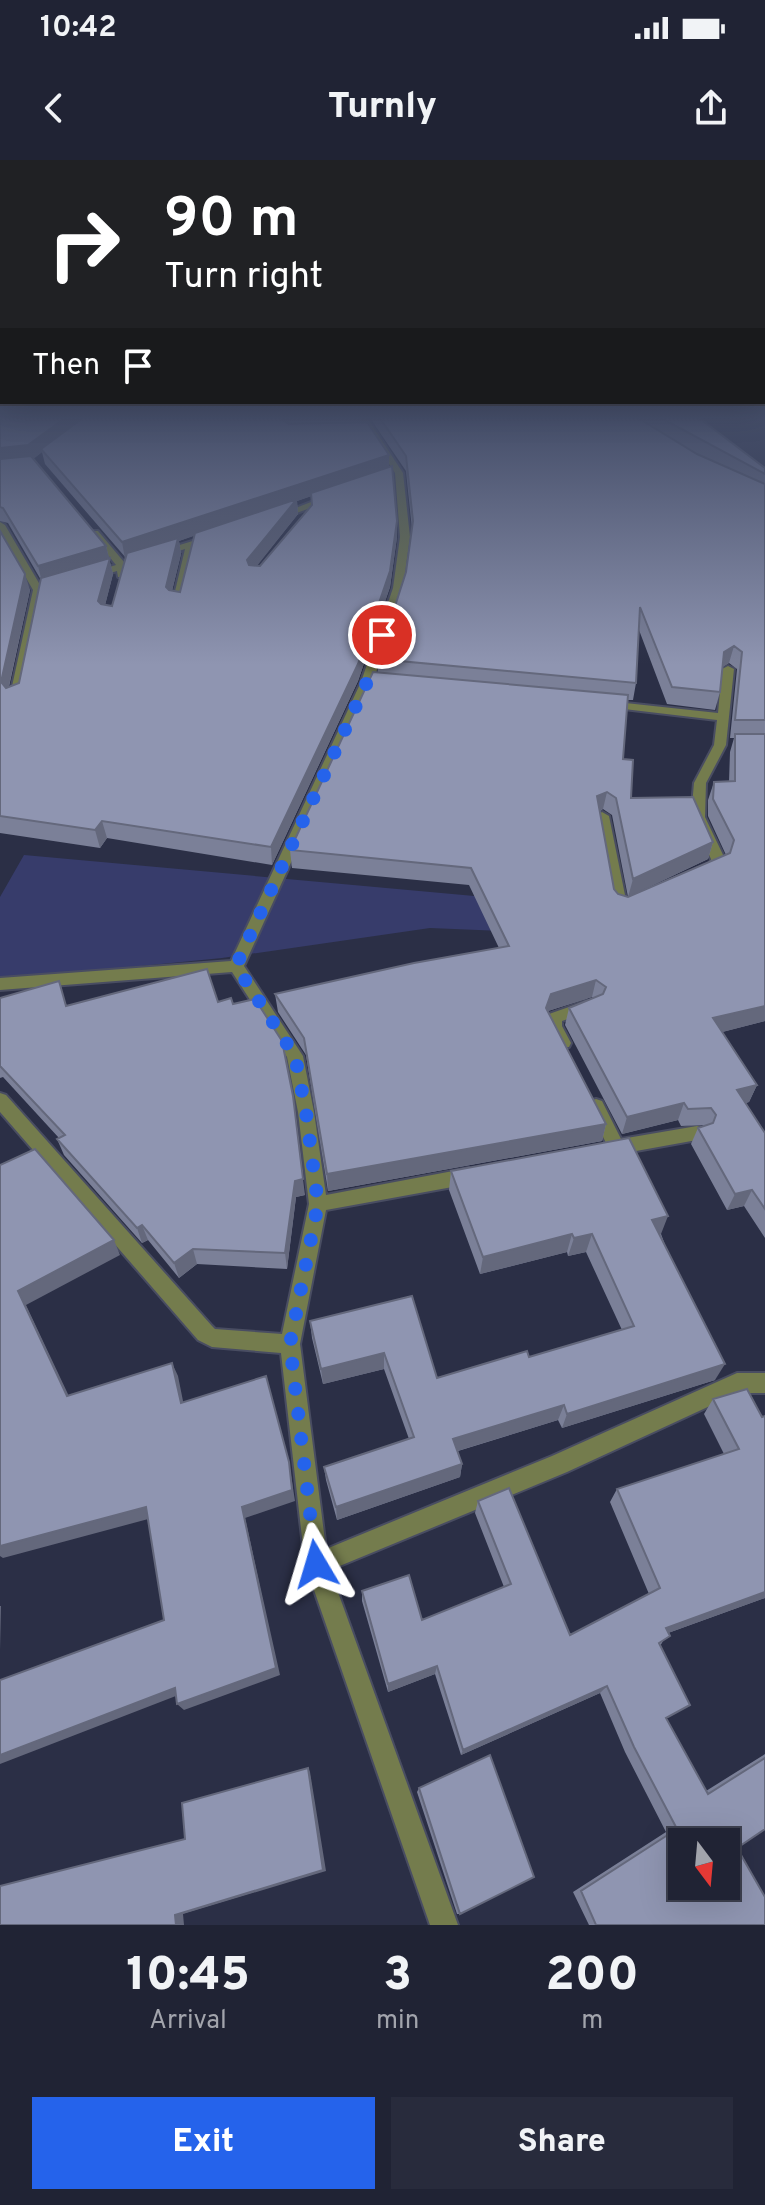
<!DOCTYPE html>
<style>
body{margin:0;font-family:Overpass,sans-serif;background:#282b3c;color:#f1f3f6;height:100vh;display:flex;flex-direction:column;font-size:30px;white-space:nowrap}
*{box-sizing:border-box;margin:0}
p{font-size:26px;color:#a2a4ac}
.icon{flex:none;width:44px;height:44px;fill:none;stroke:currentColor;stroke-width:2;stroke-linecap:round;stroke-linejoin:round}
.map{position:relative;height:1765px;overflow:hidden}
.panel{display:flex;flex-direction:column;background:#202334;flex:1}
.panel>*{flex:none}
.hud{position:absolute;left:0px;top:0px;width:766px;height:244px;box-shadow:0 8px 32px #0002,0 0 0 2px #3d404f;background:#202124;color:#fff;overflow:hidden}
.needle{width:52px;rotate:164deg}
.buttons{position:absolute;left:668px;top:1668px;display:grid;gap:16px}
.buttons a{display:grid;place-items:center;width:72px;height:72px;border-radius:0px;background:#202334;box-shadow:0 8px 32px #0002,0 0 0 2px #3d404f;font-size:40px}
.pin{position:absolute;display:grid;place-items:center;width:68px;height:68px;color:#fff;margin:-34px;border:4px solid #fff;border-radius:50%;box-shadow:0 2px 8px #0007}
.me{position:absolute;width:88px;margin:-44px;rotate:353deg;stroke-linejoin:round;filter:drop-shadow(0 0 6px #0008)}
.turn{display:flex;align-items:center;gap:28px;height:168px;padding:0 32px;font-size:36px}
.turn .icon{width:104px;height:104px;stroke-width:2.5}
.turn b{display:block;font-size:56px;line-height:68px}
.then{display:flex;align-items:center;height:76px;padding:0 32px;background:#0003;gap:16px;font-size:30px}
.eta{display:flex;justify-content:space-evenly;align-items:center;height:136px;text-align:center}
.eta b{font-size:48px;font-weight:800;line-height:56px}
.action{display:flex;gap:16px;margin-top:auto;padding:16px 32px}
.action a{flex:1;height:92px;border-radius:0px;background:#2563eb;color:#fff;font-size:32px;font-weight:800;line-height:92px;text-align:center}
.action a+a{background:#282b3c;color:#f1f3f6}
.status{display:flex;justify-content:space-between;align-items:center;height:56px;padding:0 40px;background:#202334;direction:ltr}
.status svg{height:22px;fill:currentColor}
header{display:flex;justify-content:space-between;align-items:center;height:104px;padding:0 32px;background:#202334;font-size:36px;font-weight:800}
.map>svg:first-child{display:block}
.green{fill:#373c6b}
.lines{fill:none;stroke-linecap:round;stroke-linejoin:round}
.street-casing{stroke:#494d62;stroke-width:4}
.street{fill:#747c4d;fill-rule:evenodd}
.wall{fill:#7b8098;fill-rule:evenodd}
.shaded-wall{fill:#64687c}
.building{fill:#8f95b1;stroke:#64687c;stroke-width:2;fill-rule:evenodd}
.route{stroke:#2563eb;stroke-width:14;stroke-dasharray:0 25.2}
</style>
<div class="status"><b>10:42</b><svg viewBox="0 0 49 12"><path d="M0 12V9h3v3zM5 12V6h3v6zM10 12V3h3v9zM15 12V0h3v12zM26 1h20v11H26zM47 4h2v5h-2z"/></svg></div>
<header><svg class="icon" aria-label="back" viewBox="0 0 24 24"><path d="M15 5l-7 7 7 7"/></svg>Turnly<svg class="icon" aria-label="share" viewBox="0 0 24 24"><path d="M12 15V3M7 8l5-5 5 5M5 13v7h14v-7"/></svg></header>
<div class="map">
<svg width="765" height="1765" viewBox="0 0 765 1765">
<rect width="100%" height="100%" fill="#2b2f46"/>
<!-- green -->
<path class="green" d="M 24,695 L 574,745 L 502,771 L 430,768 L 222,798 L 0,820 L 0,737 Z"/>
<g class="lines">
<!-- street casing -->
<g class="street-casing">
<path id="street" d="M 359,258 L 367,258 L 403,313 L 410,377 L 403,428 L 373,522 L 244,806 L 303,896 L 314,952 L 326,1035 L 469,1008 L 475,1011 L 478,1016 L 475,1021 L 469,1024 L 326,1050 L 300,1184 L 326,1389 L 552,1296 L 737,1213 L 765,1213 L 765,1233 L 738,1233 L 567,1312 L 330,1410 L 458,1765 L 430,1765 L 305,1404 L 281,1193 L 212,1187 L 198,1180 L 0,952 L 0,933 L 6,935 L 212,1166 L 215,1169 L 282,1174 L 309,1044 L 298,952 L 287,897 L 232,812 L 0,830 L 0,818 L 231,801 L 361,522 L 393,428 L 400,377 L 395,313 Z
M 329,335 L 332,336 L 332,340 L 283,358 L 275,356 Z
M 0,362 L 5,365 L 43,430 L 21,540 L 15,543 L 9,540 L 33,430 L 0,373 Z
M 92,371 L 98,371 L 124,402 L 209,376 L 217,378 L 195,386 L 182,444 L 177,447 L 172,444 L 185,389 L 128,407 L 124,417 L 118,417 L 117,411 L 93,418 L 88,415 L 90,413 L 116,405 L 92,375 Z
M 728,506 L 734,509 L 726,585 L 706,623 L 705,657 L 725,699 L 721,710 L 707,716 L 700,711 L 710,704 L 711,699 L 691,657 L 694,623 L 714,585 L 717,560 L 607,547 L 601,544 L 607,541 L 718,553 L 722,509 Z
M 602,652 L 609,656 L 626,740 L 634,746 L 627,751 L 614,746 L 612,743 L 595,656 Z
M 586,841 L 591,843 L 594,847 L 591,851 L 562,861 L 562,866 L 571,883 L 569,887 L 557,887 L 546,866 L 549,854 Z
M 596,939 L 602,941 L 621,979 L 697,966 L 703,968 L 706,973 L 703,978 L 697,980 L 614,995 L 608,993 L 607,985 L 588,946 L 590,941 Z"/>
</g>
<!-- street -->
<use href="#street" class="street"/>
</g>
<!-- wall -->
<path class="wall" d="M 0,258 L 361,258 L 361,263 L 389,295 L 389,307 L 397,377 L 390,427 L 358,521 L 272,705 L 107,678 L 100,688 L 0,673 L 0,371 L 30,430 L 9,527 L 19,523 L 41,420 L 8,363 L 0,361 ZM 42,292 L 45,304 L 126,398 L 112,446 L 105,445 L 113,414 L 106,386 L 33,299 ZM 311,336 L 312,345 L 260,406 L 257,405 L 298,354 L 297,341 ZM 195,375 L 180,432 L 172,431 L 181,394 L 179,381 Z
M 370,258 L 699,258 L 765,308 L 765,861 L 722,872 L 757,925 L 749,942 L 746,943 L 765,973 L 765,1078 L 744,1046 L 727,1050 L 691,984 L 698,968 L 704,965 L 681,966 L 678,960 L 622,974 L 565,865 L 569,848 L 593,838 L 592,837 L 548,851 L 606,964 L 602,981 L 328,1031 L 306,895 L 278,852 L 275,834 L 499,788 L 469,725 L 292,708 L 290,690 L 378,512 L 378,499 L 406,412 L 412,369 L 406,311 ZM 639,470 L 667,544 L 715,550 L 720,532 L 722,507 L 729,503 L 737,509 L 730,578 L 734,578 L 730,592 L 729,622 L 714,622 L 708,640 L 708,656 L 726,695 L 628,737 L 618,734 L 614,729 L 600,651 L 603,649 L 612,655 L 628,737 L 708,699 L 713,682 L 631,638 L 623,599 L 627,540 L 633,540 L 636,523 Z
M 0,838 L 67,845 L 218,842 L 305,1035 L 296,1037 L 287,1109 L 197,1104 L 179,1118 L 148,1080 L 142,1083 L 64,995 L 57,979 L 59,978 L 3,917 L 0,918 Z
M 451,1011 L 661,1074 L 715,1220 L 562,1268 L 558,1260 L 458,1291 L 462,1304 L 460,1317 L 337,1360 L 326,1320 L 324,1307 L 409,1279 L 384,1209 L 323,1224 L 312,1178 L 310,1161 L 437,1218 L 529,1197 L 622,1170 L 586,1092 L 568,1096 L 567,1092 L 480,1114 L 449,1030 Z
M 713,1239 L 762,1257 L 765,1256 L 765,1438 L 668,1473 L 660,1486 L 666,1559 L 706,1631 L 765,1594 L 765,1669 L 737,1688 L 765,1765 L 589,1765 L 573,1732 L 666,1672 L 625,1592 L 600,1533 L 461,1595 L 435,1514 L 388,1532 L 362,1441 L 362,1431 L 422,1460 L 504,1427 L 475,1353 L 478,1341 L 570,1475 L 649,1434 L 610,1342 L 617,1329 L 724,1294 L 704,1254 Z
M 419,1628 L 460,1754 L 457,1754 L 417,1632 Z"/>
<!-- shaded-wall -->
<path class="shaded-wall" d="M 65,258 L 87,258 L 41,289 L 42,292 L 32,300 L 0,303 L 0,288 Z
M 285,258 L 289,258 L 290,269 L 282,260 Z
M 389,295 L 389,310 L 297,341 L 298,354 L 249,416 L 247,400 L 294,342 L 179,381 L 181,394 L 169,443 L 166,427 L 178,381 L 125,399 L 122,382 Z
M 397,361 L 397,377 L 390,427 L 358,521 L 272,705 L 271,687 Z
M 106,386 L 113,414 L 102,457 L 42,422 L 38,406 Z
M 25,414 L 30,430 L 6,539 L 1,522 Z
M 734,486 L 729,503 L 719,509 L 724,492 Z
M 607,632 L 603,649 L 594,653 L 597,636 Z
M 102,661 L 107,678 L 100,688 L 95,670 Z
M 713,682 L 708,699 L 628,737 L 633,719 Z
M 596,820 L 592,837 L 548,851 L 546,848 L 551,834 Z
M 765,846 L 765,861 L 707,876 L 713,858 Z
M 757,925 L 749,942 L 730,947 L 737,930 Z
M 684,943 L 678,960 L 622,974 L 627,957 Z
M 606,964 L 602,981 L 328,1031 L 327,1014 Z
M 303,1019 L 305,1035 L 296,1037 L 287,1109 L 285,1093 L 295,1021 Z
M 752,1030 L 744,1046 L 727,1050 L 735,1034 Z
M 668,1056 L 661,1074 L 645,1078 L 652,1060 Z
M 142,1065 L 148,1080 L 142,1083 L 137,1068 Z
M 572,1074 L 567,1092 L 480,1114 L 483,1097 Z
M 592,1074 L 586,1092 L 568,1096 L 574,1078 Z
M 114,1080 L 120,1095 L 26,1145 L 75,1249 L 67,1236 L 18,1131 Z
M 193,1089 L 197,1104 L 179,1118 L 174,1103 Z
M 384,1193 L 384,1209 L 323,1224 L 321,1209 Z
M 172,1203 L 178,1216 L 186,1256 L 181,1243 Z
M 725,1204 L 715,1220 L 562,1268 L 567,1254 Z
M 564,1245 L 558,1260 L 451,1293 L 453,1279 Z
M 289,1302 L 295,1341 L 245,1358 L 280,1515 L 184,1550 L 177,1544 L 242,1347 Z
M 462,1304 L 460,1317 L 337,1360 L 336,1347 Z
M 146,1347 L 152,1358 L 3,1398 L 0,1396 L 0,1386 Z
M 765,1432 L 765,1438 L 657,1477 L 666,1468 Z
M 0,1446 L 1,1446 L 0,1490 Z
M 437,1506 L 435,1514 L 388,1532 L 388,1524 Z
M 607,1526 L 600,1533 L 461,1595 L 463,1590 Z
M 175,1528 L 181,1534 L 0,1604 L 0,1595 Z
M 308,1608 L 310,1612 L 326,1711 L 183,1754 L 184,1765 L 176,1765 L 175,1755 Z"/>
<!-- building -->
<path class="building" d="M 0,258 L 65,258 L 28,285 L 0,288 Z
M 83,258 L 285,258 L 282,260 L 289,264 L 367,262 L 389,295 L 122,382 L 41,289 Z
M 380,258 L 638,258 L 697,294 L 765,324 L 765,560 L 735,560 L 742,492 L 734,486 L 724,492 L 720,532 L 672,527 L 640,447 L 636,523 L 378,499 L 406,412 L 413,361 L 406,296 Z
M 661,258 L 699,258 L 765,308 L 765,314 Z
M 31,296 L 106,386 L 38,406 L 3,348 L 0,347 L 0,299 Z
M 392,306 L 397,361 L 390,411 L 358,504 L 271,687 L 102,661 L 95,670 L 0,656 L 0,371 L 25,414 L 1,522 L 6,528 L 19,523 L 41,418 L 110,398 L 98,441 L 101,444 L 112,446 L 127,393 L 178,378 L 166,427 L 169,430 L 180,432 L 195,373 L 297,339 L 247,400 L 249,405 L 260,406 L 312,345 L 311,333 Z
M 373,512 L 628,535 L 623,599 L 633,600 L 631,638 L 693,637 L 713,682 L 633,719 L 616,638 L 607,632 L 597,636 L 614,729 L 618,734 L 628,737 L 730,693 L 734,680 L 713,639 L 714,622 L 735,621 L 735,574 L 765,574 L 765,846 L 713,858 L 757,925 L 737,930 L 765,973 L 765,1049 L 752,1030 L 735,1034 L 698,968 L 713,963 L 716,955 L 711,948 L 688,949 L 684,943 L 627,957 L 569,848 L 603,834 L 606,827 L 596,820 L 551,834 L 546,848 L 606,964 L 327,1014 L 304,878 L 275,834 L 414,803 L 509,786 L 471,708 L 290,690 Z
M 207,809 L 218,842 L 231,838 L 233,844 L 255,839 L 282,881 L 293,936 L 303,1019 L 295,1021 L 285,1093 L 193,1089 L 174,1103 L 142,1065 L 137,1068 L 57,979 L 65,975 L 0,906 L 0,838 L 59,821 L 66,846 Z
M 629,978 L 668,1056 L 652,1060 L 725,1204 L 567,1254 L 564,1245 L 453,1279 L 462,1304 L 336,1347 L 324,1307 L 414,1277 L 384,1193 L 321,1209 L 310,1161 L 412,1136 L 437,1218 L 527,1191 L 529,1197 L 634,1166 L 592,1074 L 574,1078 L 572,1074 L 483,1097 L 451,1011 Z
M 35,989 L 114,1080 L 18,1131 L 67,1236 L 172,1203 L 181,1243 L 266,1216 L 289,1302 L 292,1330 L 242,1347 L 276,1508 L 177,1544 L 175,1528 L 0,1595 L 0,1520 L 164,1460 L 146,1347 L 0,1386 L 0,1005 Z
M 747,1229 L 762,1257 L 765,1256 L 765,1432 L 666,1468 L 670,1476 L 659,1483 L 690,1545 L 666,1558 L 708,1634 L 765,1598 L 765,1669 L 737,1688 L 765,1737 L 765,1765 L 596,1765 L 581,1731 L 677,1669 L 634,1587 L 607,1526 L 463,1590 L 437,1506 L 388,1524 L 362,1431 L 409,1415 L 422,1460 L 511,1424 L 478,1341 L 509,1328 L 570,1475 L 660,1428 L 617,1329 L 739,1289 L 713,1239 ZM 682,1682 L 726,1682 L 726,1726 L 682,1726 Z
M 490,1595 L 534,1717 L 460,1754 L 419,1628 Z
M 308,1608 L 323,1710 L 175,1755 L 176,1765 L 0,1765 L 0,1726 L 185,1679 L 182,1643 Z"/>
<!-- sky -->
<linearGradient id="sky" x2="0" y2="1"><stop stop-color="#181a26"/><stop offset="0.51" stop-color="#444d68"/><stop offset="1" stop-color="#444d68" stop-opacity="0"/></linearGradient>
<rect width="765" height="505" fill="url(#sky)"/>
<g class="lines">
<!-- route -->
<path class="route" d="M 316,1404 L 290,1184 L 318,1044 L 306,952 L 295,896 L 236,806 L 367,522 L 382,475"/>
</g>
</svg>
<div class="buttons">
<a><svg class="needle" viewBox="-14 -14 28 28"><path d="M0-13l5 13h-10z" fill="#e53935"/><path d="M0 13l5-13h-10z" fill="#a2a4ac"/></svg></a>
</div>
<div class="pin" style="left:382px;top:475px;background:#d93025"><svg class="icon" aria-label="arrive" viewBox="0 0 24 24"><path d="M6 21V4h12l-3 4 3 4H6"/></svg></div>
<svg class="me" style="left:316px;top:1404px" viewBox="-20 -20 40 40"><path d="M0-17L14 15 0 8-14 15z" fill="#2563eb" stroke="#fff" stroke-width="4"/></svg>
<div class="hud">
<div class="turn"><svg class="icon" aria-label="right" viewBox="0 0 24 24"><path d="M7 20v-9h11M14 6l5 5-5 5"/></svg><div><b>90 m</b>Turn right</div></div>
<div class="then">Then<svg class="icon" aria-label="arrive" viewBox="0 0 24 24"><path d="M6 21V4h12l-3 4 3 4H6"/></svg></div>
</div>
</div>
<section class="panel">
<div class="eta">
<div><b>10:45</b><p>Arrival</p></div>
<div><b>3</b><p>min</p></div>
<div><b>200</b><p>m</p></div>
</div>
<div class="action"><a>Exit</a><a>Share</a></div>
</section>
